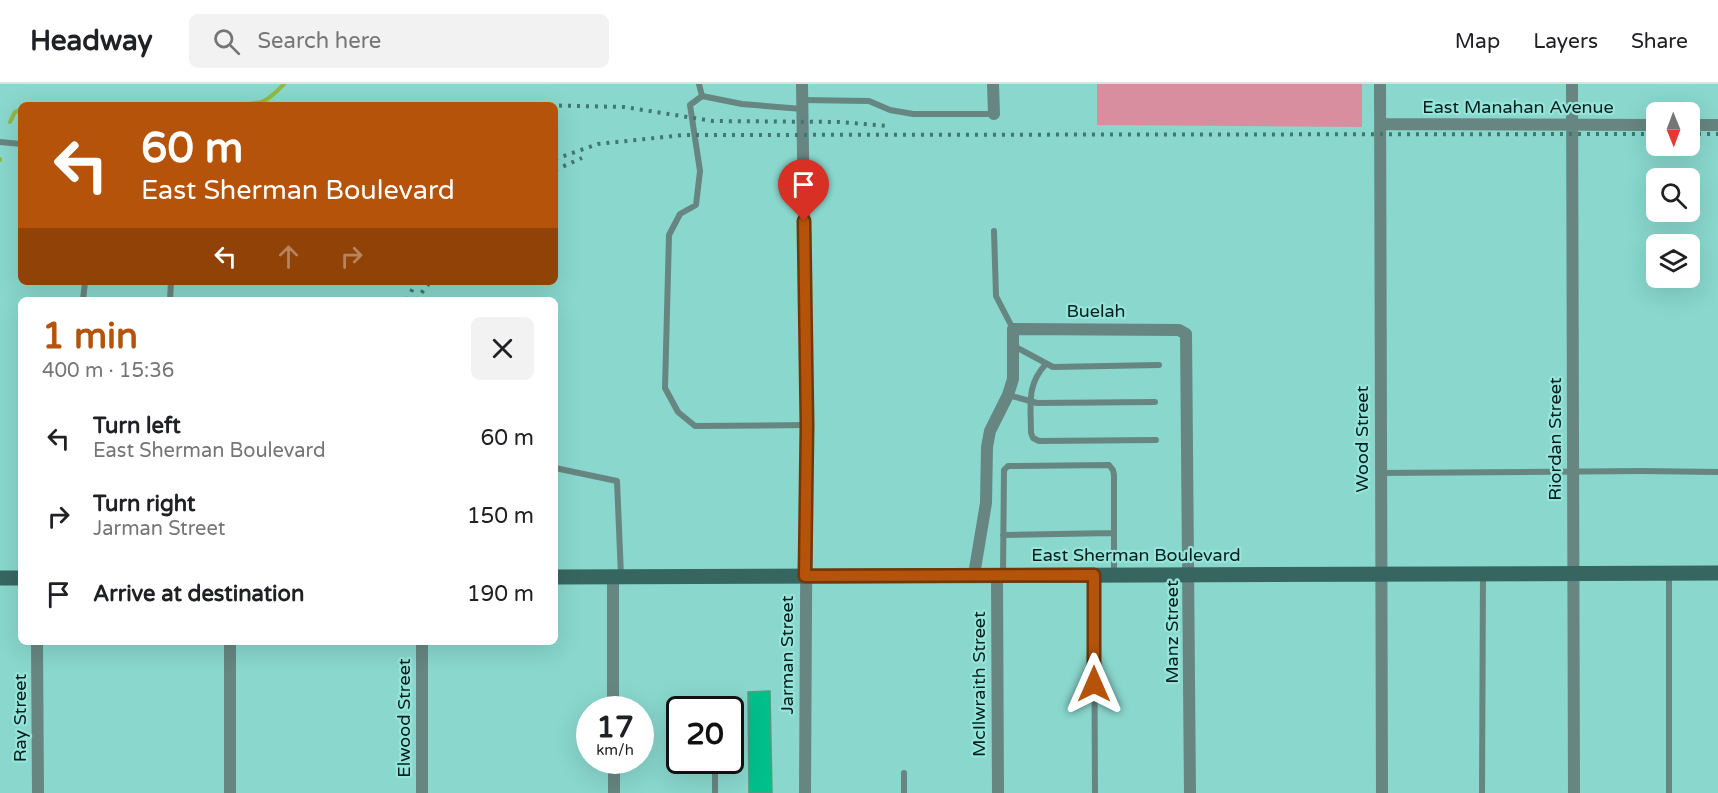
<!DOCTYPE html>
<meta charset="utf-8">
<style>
body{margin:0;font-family:"Varela Round",sans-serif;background:#f2f2f2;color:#202124;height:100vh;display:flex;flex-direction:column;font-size:22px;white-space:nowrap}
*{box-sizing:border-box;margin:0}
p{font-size:20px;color:#757577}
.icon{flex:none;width:33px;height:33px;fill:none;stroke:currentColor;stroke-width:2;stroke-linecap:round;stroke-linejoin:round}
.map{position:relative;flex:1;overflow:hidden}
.details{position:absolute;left:18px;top:213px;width:540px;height:348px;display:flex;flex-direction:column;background:#fff;border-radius:9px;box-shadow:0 6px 24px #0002}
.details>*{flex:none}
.banner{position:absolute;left:18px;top:18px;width:540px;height:183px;border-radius:9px;box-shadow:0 6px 24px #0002;background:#b45309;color:#fff;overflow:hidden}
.needle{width:39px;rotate:179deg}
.tools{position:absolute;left:1646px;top:18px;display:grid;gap:12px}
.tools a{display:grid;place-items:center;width:54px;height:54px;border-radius:9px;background:#fff;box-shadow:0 6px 24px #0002;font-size:30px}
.speed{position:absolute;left:576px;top:612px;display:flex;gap:12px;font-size:30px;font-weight:700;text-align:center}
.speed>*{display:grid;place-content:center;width:78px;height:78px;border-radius:50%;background:#fff;box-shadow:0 6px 24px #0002;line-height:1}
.speed small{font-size:15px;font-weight:400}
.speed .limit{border:3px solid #111;border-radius:9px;background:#fff;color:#111}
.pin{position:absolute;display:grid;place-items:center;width:51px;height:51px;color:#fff;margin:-62px -26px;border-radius:50% 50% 50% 0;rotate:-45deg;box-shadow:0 0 6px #0007}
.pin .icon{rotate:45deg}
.me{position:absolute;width:66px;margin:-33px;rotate:0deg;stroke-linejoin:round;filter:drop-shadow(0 0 4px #0008)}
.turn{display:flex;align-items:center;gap:21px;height:126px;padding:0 24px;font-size:27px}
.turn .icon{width:78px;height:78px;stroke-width:2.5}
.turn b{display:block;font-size:42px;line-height:51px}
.lanes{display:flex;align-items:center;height:57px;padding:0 24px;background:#0003;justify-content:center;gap:30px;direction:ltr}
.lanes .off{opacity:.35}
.round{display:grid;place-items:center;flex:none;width:63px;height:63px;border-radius:9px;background:#f2f2f2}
.overview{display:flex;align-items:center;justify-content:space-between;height:102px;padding:0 24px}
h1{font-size:36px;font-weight:700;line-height:45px;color:#b45309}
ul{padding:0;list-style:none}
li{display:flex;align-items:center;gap:18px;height:78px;padding:0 24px}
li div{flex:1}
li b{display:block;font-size:22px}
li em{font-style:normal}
header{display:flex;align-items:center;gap:36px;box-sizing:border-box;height:84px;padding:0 30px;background:#fff;border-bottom:2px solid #e0e0e0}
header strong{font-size:28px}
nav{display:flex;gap:33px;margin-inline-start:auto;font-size:21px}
.search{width:420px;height:54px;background:#f2f2f2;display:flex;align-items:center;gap:15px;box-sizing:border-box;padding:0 21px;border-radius:9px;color:#757577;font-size:22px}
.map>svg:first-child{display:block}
.green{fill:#d98e9f}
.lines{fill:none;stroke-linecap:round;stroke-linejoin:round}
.stream{stroke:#92b843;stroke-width:4}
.building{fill:#00bf8b;stroke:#59997e;stroke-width:1.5}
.lane{stroke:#678681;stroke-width:6}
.street{stroke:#678681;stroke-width:12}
.secondary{stroke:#376660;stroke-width:15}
.rail{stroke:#427771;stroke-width:4;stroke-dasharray:3 6;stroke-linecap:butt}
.route-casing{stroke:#753606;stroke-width:15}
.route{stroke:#b45309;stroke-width:10}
.labels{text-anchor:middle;stroke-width:4.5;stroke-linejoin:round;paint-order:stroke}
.street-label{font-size:18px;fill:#001f1c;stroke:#96e4da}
</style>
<header>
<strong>Headway</strong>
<div class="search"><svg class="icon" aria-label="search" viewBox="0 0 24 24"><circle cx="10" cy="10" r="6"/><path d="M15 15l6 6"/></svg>Search here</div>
<nav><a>Map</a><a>Layers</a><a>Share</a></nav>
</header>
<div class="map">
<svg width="1718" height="709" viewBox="0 0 1718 709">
<rect width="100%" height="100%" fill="#89d7cd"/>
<!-- green -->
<path class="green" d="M 1097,0 L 1362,0 L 1362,43 L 1097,41 Z"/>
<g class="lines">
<!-- stream -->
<path class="stream" d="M 231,21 C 261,19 263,22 284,0
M 10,38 L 15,28 L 21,26
M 0,76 L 0,75"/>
</g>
<!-- building -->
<path class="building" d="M 770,607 L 772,709 L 749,709 L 748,608 Z"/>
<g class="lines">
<!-- lane -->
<path class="lane" d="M 699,0 L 702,12
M 802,16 L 869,17 L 890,26 L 913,30 L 994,30
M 802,25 L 742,20 L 702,12 L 690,21 L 700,87 L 696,121 L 680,130 L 669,151 L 665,304 L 678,328 L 695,342 L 807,341
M 0,58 L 21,60
M 994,147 L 996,212 L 1013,245
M 83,216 L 85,198
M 170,216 L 171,198
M 1014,262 L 1053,283 L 1159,281
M 1046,280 C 1026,301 1031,321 1031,349 L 1033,354 L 1039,357 L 1156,356
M 1008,311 L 1037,319 L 1155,318
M 555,384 L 617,397 L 621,492
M 1380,389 L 1641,387 L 1718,388
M 1003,451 L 1114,449
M 1003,491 L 1004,386 L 1008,382 L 1012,382 L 1109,381 L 1113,386 L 1114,391 L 1114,490
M 1094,491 L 1095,709
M 1669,491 L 1669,709
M 714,615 L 714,626
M 715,676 L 715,709
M 904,689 L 904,709
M 1482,709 L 1483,491"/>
<!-- street -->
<path class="street" d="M 802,0 L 807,341 L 805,709
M 993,0 L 994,30
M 1380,0 L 1382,709
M 1572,0 L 1574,709
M 1380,40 L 1656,41
M 1689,41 L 1718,41
M 974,491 L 986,419 L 987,363 L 990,347 L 1008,311 L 1013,295 L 1013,245 L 1179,246 L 1186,250 L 1190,709
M 997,491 L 998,709
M 613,492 L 613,626
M 37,558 L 38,709
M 230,558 L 230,709
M 422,558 L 422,709
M 614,676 L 614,709"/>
<!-- secondary -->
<path class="secondary" d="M 555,493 L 1718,489
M 0,494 L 21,494"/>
<!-- rail -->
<path class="rail" d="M 487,20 L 624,23 L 713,37 L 839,38 L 888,42
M 1689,50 L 1718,50
M 555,75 L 598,60 L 683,51 L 1656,50
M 555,86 L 582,74
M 407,216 L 416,198
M 416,216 L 430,198"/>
</g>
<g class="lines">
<!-- route casing -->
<g class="route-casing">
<path id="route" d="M 804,137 L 807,341 L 805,492 L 1094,491 L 1094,600"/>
</g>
<!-- route -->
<use href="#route" class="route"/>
</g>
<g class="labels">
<!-- street labels -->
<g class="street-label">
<text x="1518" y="29">East Manahan Avenue</text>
<text x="1096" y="233">Buelah</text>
<text transform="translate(1362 355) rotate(-90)" y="6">Wood Street</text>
<text transform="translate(1555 355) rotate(-90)" y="6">Riordan Street</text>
<text x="1136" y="477">East Sherman Boulevard</text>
<text transform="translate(1172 548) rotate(-90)" y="6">Manz Street</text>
<text transform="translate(787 571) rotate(-90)" y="6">Jarman Street</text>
<text transform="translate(979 600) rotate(-90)" y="6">McIlwraith Street</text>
<text transform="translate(20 634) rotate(-90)" y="6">Ray Street</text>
<text transform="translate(404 634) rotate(-90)" y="6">Elwood Street</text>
</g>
</g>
</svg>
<div class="tools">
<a><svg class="needle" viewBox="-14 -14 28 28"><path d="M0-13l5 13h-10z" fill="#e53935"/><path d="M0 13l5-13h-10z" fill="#757577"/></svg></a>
<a><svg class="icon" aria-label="search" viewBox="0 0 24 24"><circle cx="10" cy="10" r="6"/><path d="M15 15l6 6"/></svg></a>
<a><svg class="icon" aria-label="layers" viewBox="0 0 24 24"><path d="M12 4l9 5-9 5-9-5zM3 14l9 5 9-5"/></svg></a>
</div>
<div class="speed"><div>17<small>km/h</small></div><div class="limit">20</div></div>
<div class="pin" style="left:804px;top:137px;background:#d93025"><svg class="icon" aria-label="arrive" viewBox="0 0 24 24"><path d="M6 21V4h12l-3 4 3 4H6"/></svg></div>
<svg class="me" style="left:1094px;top:600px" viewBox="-20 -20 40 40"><path d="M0-17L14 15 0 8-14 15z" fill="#b45309" stroke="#fff" stroke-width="4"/></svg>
<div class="banner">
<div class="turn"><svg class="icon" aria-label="left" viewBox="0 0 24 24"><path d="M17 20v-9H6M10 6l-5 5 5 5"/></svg><div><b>60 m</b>East Sherman Boulevard</div></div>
<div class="lanes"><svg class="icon" aria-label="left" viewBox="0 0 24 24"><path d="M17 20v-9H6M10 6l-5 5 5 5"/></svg><svg class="icon off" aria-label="ahead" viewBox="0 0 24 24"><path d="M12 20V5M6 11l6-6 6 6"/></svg><svg class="icon off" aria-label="right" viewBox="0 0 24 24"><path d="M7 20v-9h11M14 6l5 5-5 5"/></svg></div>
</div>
<section class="details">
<div class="overview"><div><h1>1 min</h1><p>400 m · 15:36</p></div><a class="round"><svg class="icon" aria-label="close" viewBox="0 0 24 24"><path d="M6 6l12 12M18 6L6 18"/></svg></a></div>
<ul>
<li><svg class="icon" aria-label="left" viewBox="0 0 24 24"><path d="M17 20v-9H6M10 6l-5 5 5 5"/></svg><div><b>Turn left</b><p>East Sherman Boulevard</p></div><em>60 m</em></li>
<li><svg class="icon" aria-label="right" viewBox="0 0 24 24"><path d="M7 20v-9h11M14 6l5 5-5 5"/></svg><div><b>Turn right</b><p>Jarman Street</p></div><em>150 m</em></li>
<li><svg class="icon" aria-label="arrive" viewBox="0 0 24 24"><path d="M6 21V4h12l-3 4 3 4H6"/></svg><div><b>Arrive at destination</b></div><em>190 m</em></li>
</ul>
</section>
</div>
